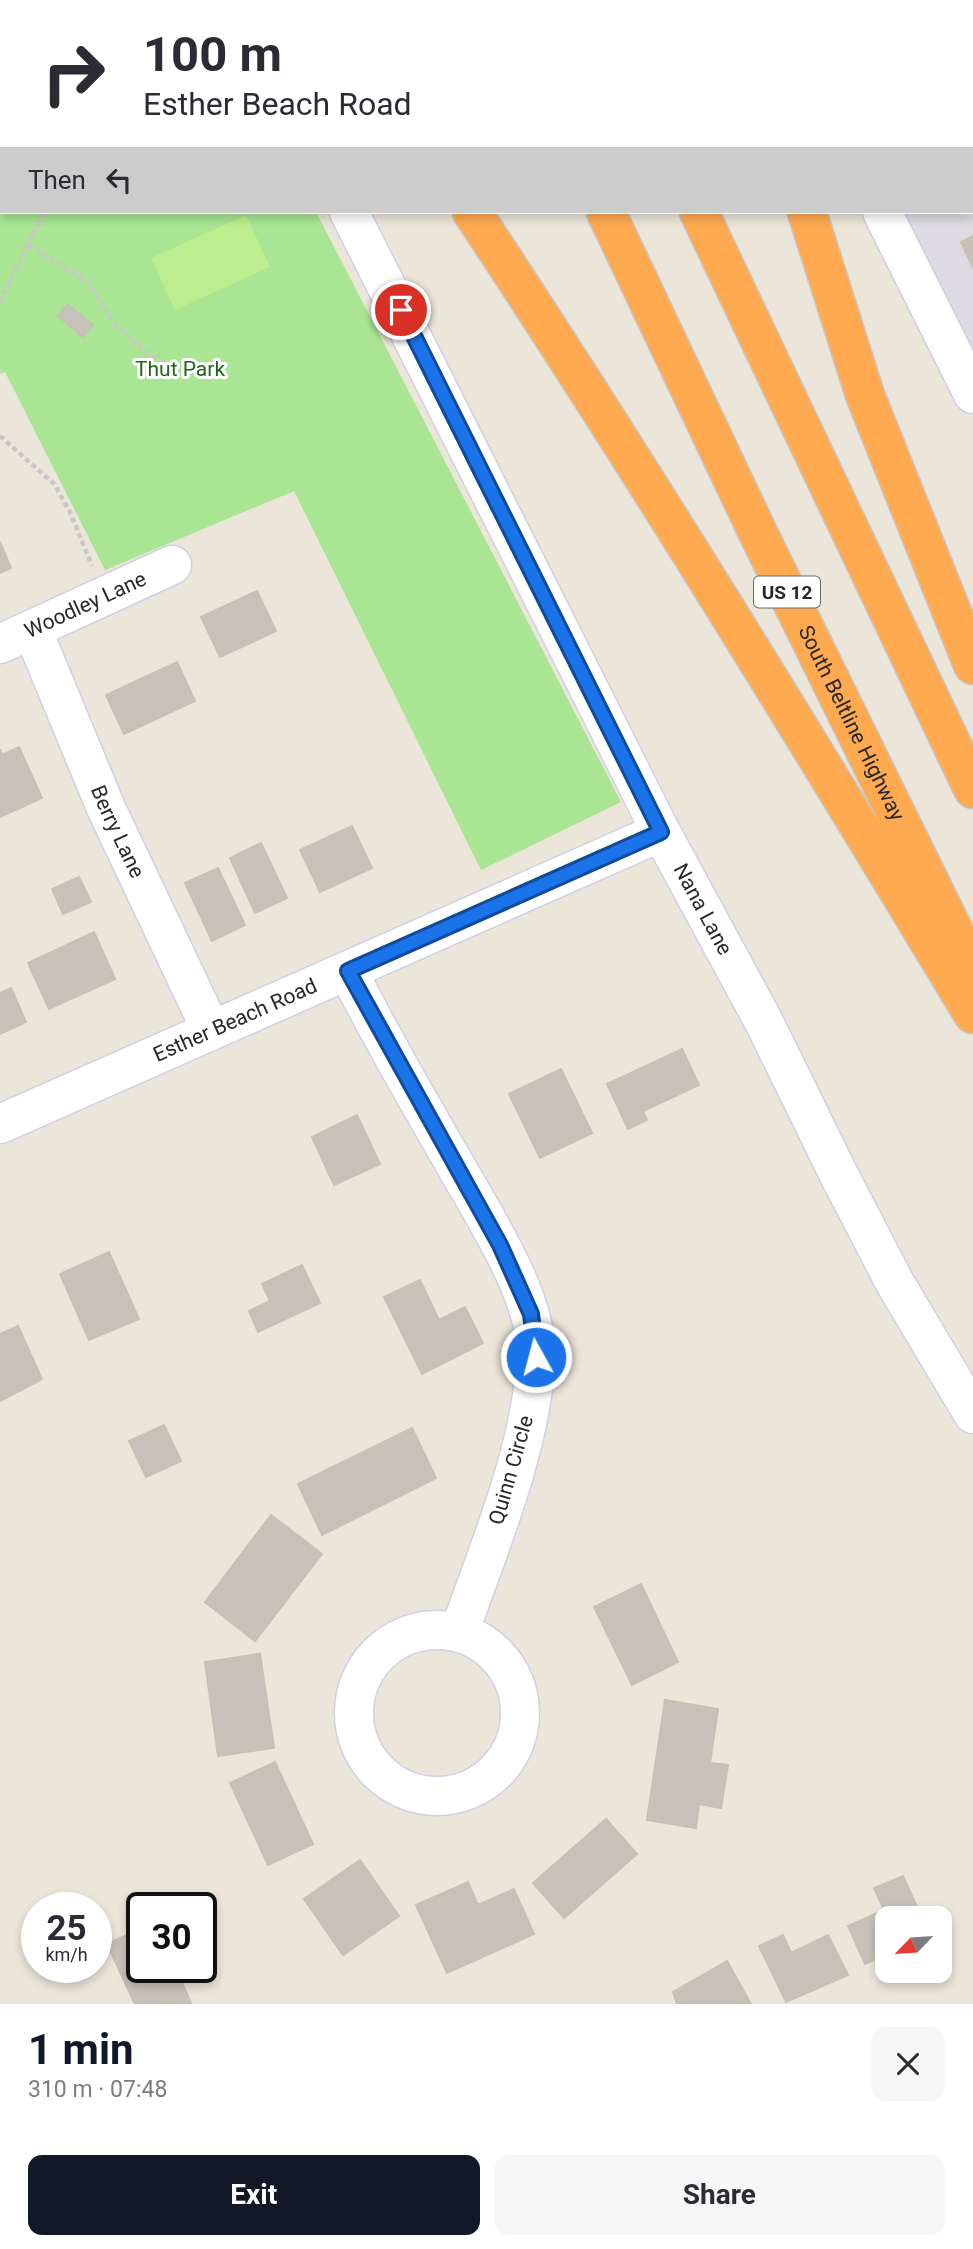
<!DOCTYPE html>
<meta charset="utf-8">
<style>
body{margin:0;font-family:Roboto,sans-serif;background:#f7f7f7;color:#2b2b33;height:100vh;display:flex;flex-direction:column;font-size:26px;white-space:nowrap}
*{box-sizing:border-box;margin:0}
p{font-size:23px;color:#7c7c81}
.icon{flex:none;width:38px;height:38px;fill:none;stroke:currentColor;stroke-width:2;stroke-linecap:round;stroke-linejoin:round}
.map{position:relative;height:2004px;overflow:hidden}
.sheet{display:flex;flex-direction:column;background:#fff;flex:1}
.sheet>*{flex:none}
.banner{position:absolute;left:0px;top:0px;width:973px;height:214px;box-shadow:0 4px 10px #0003;background:#fff;color:#2b2b33;overflow:hidden}
.needle{width:46px;rotate:245deg}
.fabs{position:absolute;left:875px;top:1906px;display:grid;gap:14px}
.fabs a{display:grid;place-items:center;width:77px;height:77px;border-radius:14px;background:#fff;box-shadow:0 4px 10px #0003;font-size:35px}
.speed{position:absolute;left:21px;top:1892px;display:flex;gap:14px;font-size:35px;font-weight:700;text-align:center}
.speed>*{display:grid;place-content:center;width:91px;height:91px;border-radius:50%;background:#fff;box-shadow:0 4px 10px #0003;line-height:1}
.speed small{font-size:18px;font-weight:400}
.speed .limit{border:4px solid #111;border-radius:10px;background:#fff;color:#111}
.pin{position:absolute;display:grid;place-items:center;width:60px;height:60px;color:#fff;margin:-30px;border:4px solid #fff;border-radius:50%;box-shadow:0 2px 7px #0007}
.me{position:absolute;width:77px;margin:-38px;rotate:353deg;stroke-linejoin:round;filter:drop-shadow(0 0 5px #0008)}
.turn{display:flex;align-items:center;gap:24px;height:147px;padding:0 28px;font-size:32px}
.turn .icon{width:91px;height:91px;stroke-width:2.5}
.turn b{display:block;font-size:49px;line-height:60px}
.then{display:flex;align-items:center;height:66px;padding:0 28px;background:#0003;gap:14px;font-size:26px}
.round{display:grid;place-items:center;flex:none;width:74px;height:74px;border-radius:14px;background:#f7f7f7}
.summary{display:flex;align-items:center;justify-content:space-between;height:119px;padding:0 28px}
h1{font-size:42px;font-weight:700;line-height:52px;color:#111827}
.primary-button{display:flex;gap:14px;margin-top:auto;padding:14px 28px}
.primary-button a{flex:1;height:80px;border-radius:14px;background:#111827;color:#fff;font-size:28px;font-weight:700;line-height:80px;text-align:center}
.primary-button a+a{background:#f7f7f7;color:#2b2b33}
.map>svg:first-child{display:block}
.industrial{fill:#dedae3}
.green{fill:#a9e593}
.pitch{fill:#bded8e}
.building{fill:#c7c2b9;stroke:#c7c1b3;stroke-width:2}
.lines{fill:none;stroke-linecap:round;stroke-linejoin:round}
.minor-casing{stroke:#cfd1e2;stroke-width:41}
.highway-casing{stroke:#c7c7c7;stroke-width:41}
.path{stroke:#c7c7c7;stroke-width:4.5;stroke-dasharray:5 3.5;stroke-linecap:butt}
.minor{stroke:#fff;stroke-width:38}
.highway{stroke:#ffaa51;stroke-width:38}
.route-casing{stroke:#114b97;stroke-width:18}
.route{stroke:#1a73e8;stroke-width:12}
.labels{text-anchor:middle;stroke-width:6;stroke-linejoin:round;paint-order:stroke}
.shield{fill:#fff;stroke:#686868;stroke-width:2}
.shield-label{font-size:19px;font-weight:bold;fill:#282828}
.park-label{font-size:21px;fill:#216717;stroke:#fff}
.street-label{font-size:21px;fill:#282828;stroke:#fff}
</style>
<div class="map">
<svg width="973" height="2004" viewBox="0 0 973 2004">
<rect width="100%" height="100%" fill="#ece5d9"/>
<!-- industrial -->
<path class="industrial" d="M 801,0 L 973,0 L 973,394 L 882,212 L 971,212 L 971,2 Z"/>
<!-- green -->
<path class="green" d="M 0,0 L 166,2 L 2,2 L 2,212 L 316,212 L 621,802 L 481,870 L 294,491 L 105,570 L 5,372 L 0,374 Z"/>
<!-- pitch -->
<path class="pitch" d="M 246,215 L 270,267 L 175,310 L 151,258 Z"/>
<!-- building -->
<path class="building" d="M 973,236 L 973,268 L 961,242 Z
M 67,304 L 93,325 L 83,337 L 58,316 Z
M 0,542 L 11,568 L 0,573 Z
M 257,591 L 276,631 L 220,657 L 201,617 Z
M 177,662 L 195,701 L 124,734 L 106,695 Z
M 19,747 L 42,798 L 0,817 L 0,749 L 2,755 Z
M 352,826 L 372,868 L 320,892 L 300,850 Z
M 261,843 L 287,898 L 255,913 L 230,858 Z
M 218,868 L 245,925 L 212,941 L 185,883 Z
M 79,877 L 91,902 L 63,914 L 52,889 Z
M 94,932 L 115,979 L 49,1009 L 28,963 Z
M 11,988 L 26,1022 L 0,1034 L 0,993 Z
M 682,1049 L 699,1085 L 643,1111 L 647,1120 L 628,1129 L 607,1084 Z
M 561,1069 L 592,1133 L 540,1158 L 509,1094 Z
M 357,1115 L 380,1164 L 334,1185 L 312,1137 Z
M 109,1252 L 139,1319 L 89,1340 L 60,1274 Z
M 302,1265 L 320,1303 L 258,1332 L 249,1311 L 270,1301 L 262,1284 Z
M 420,1280 L 439,1320 L 465,1307 L 483,1343 L 422,1374 L 384,1297 Z
M 18,1326 L 42,1379 L 0,1401 L 0,1334 Z
M 164,1425 L 181,1461 L 146,1477 L 129,1441 Z
M 412,1428 L 436,1478 L 322,1535 L 298,1484 Z
M 271,1515 L 322,1554 L 255,1641 L 205,1602 Z
M 641,1584 L 678,1662 L 632,1685 L 594,1607 Z
M 260,1654 L 274,1748 L 218,1756 L 205,1662 Z
M 665,1700 L 718,1709 L 710,1763 L 728,1765 L 721,1808 L 699,1804 L 696,1828 L 647,1820 Z
M 275,1762 L 313,1844 L 268,1865 L 230,1783 Z
M 606,1819 L 637,1854 L 564,1918 L 533,1883 Z
M 360,1860 L 399,1916 L 343,1955 L 304,1899 Z
M 903,1876 L 922,1918 L 887,1918 L 887,1954 L 865,1964 L 848,1926 L 884,1910 L 874,1888 Z
M 468,1882 L 478,1905 L 514,1889 L 534,1934 L 447,1973 L 416,1905 Z
M 142,1928 L 142,1967 L 175,1967 L 191,2003 L 135,2004 L 107,1944 Z
M 783,1935 L 791,1953 L 828,1935 L 848,1975 L 786,2002 L 759,1946 Z
M 727,1961 L 751,2004 L 677,2004 L 673,1992 Z"/>
<g class="lines">
<!-- minor casing -->
<g class="minor-casing">
<g id="minor">
<path d="M 197,0 L 199,2"/>
<path d="M 960,2 L 963,0"/>
<path d="M 971,141 L 973,140"/>
<path id="s1" d="M 349,212 L 661,832 L 764,1022 L 838,1173 L 895,1283 L 973,1414"/>
<path d="M 882,212 L 973,394"/>
<path id="s2" d="M 32,629 L 106,808 L 211,1030"/>
<path id="s3" d="M 0,644 L 172,565"/>
<path d="M 348,971 C 380,1036 417,1098 453,1161 C 482,1213 539,1298 536,1358 C 531,1450 489,1547 459,1633"/>
<path id="s4" d="M 0,1124 L 661,832"/>
<circle cx="437" cy="1713" r="83"/>
</g>
</g>
<!-- highway casing -->
<g class="highway-casing">
<g id="highway">
<path d="M 332,0 L 334,2"/>
<path d="M 505,0 L 506,2"/>
<path d="M 599,0 L 600,2"/>
<path d="M 740,0 L 741,2"/>
<path d="M 472,212 C 646,475 810,744 973,1014"/>
<path id="s5" d="M 606,212 L 759,535 L 971,966"/>
<path d="M 699,212 L 973,789"/>
<path d="M 807,212 L 865,395 L 973,665"/>
</g>
</g>
<!-- path -->
<path class="path" d="M 28,245 L 88,281 L 114,324 L 147,352 L 173,369
M 0,302 L 44,212
M 0,436 L 54,484 L 70,512 L 92,566"/>
<!-- minor -->
<use href="#minor" class="minor"/>
<!-- highway -->
<use href="#highway" class="highway"/>
</g>
<g class="lines">
<!-- route casing -->
<g class="route-casing">
<path id="route" d="M 401,310 L 661,832 L 348,971 L 500,1245 L 531,1314 L 536,1357"/>
</g>
<!-- route -->
<use href="#route" class="route"/>
</g>
<g class="labels">
<!-- shield labels -->
<rect class="shield" x="754" y="576.5" width="66" height="31" rx="5"/>
<g class="shield-label">
<text x="787" y="599">US 12</text>
</g>
<!-- park labels -->
<g class="park-label">
<text x="180" y="376">Thut Park</text>
</g>
<!-- street labels -->
<g class="street-label">
<text dy="7" stroke="none"><textPath href="#s3" startOffset="94">Woodley Lane</textPath></text>
<text dy="7" stroke="none"><textPath href="#s5" startOffset="567">South Beltline Highway</textPath></text>
<text dy="7" stroke="none"><textPath href="#s2" startOffset="220">Berry Lane</textPath></text>
<text dy="7" stroke="none"><textPath href="#s1" startOffset="782">Nana Lane</textPath></text>
<text dy="7" stroke="none"><textPath href="#s4" startOffset="257">Esther Beach Road</textPath></text>
<text transform="translate(511 1470) rotate(-74)" y="7">Quinn Circle</text>
</g>
</g>
</svg>
<div class="fabs">
<a><svg class="needle" viewBox="-14 -14 28 28"><path d="M0-13l5 13h-10z" fill="#e53935"/><path d="M0 13l5-13h-10z" fill="#7c7c81"/></svg></a>
</div>
<div class="speed"><div>25<small>km/h</small></div><div class="limit">30</div></div>
<div class="pin" style="left:401px;top:310px;background:#d93025"><svg class="icon" aria-label="arrive" viewBox="0 0 24 24"><path d="M6 21V4h12l-3 4 3 4H6"/></svg></div>
<svg class="me" style="left:536px;top:1357px" viewBox="-20 -20 40 40"><circle r="17" fill="#1a73e8" stroke="#fff" stroke-width="3"/><path d="M0-11L8 9 0 5-8 9z" fill="#fff"/></svg>
<div class="banner">
<div class="turn"><svg class="icon" aria-label="right" viewBox="0 0 24 24"><path d="M7 20v-9h11M14 6l5 5-5 5"/></svg><div><b>100 m</b>Esther Beach Road</div></div>
<div class="then">Then<svg class="icon" aria-label="left" viewBox="0 0 24 24"><path d="M17 20v-9H6M10 6l-5 5 5 5"/></svg></div>
</div>
</div>
<section class="sheet">
<div class="summary"><div><h1>1 min</h1><p>310 m · 07:48</p></div><a class="round"><svg class="icon" aria-label="close" viewBox="0 0 24 24"><path d="M6 6l12 12M18 6L6 18"/></svg></a></div>
<div class="primary-button"><a>Exit</a><a>Share</a></div>
</section>
